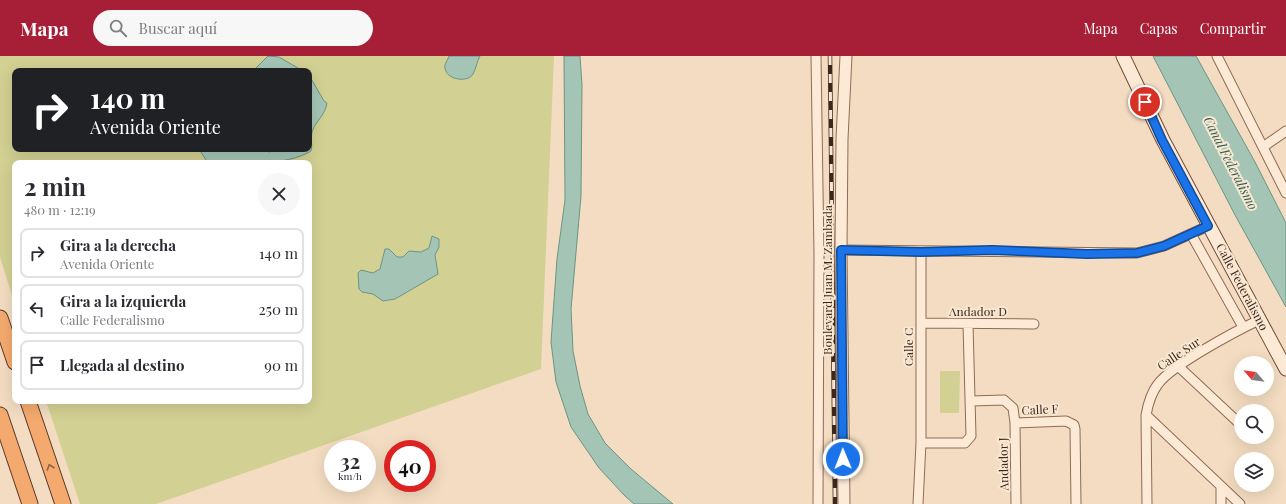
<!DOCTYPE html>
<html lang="es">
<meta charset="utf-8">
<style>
body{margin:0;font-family:"Playfair Display",serif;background:#f7f7f7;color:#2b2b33;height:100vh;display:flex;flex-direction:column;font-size:15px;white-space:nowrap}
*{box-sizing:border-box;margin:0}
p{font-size:13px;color:#7c7c81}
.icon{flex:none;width:22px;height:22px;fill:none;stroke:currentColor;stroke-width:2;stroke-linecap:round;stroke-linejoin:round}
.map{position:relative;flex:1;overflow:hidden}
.side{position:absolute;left:12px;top:104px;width:300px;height:244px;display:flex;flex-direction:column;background:#fff;border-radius:8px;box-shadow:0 4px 16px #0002}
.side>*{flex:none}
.banner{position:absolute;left:12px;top:12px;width:300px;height:84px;border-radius:8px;box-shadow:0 4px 16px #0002;background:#202124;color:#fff;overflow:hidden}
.needle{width:26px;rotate:298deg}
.tools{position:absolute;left:1234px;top:300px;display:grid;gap:8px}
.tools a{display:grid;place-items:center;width:40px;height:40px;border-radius:50%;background:#fff;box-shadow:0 4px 16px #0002;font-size:20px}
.speed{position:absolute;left:324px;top:384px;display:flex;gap:8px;font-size:20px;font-weight:700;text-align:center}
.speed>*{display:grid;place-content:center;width:52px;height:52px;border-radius:50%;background:#fff;box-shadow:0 4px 16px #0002;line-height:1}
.speed small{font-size:10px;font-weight:400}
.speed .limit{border:6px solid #d22;background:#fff;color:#111}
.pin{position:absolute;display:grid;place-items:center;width:34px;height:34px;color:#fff;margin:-17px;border:2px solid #fff;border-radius:50%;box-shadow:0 1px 4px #0007}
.me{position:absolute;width:44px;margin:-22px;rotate:359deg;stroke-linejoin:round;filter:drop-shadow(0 0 3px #0008)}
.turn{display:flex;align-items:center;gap:14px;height:84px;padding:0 12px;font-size:18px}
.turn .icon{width:52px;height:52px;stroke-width:2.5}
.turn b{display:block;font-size:28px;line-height:34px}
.round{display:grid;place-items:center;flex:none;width:42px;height:42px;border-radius:21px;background:#f7f7f7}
.headline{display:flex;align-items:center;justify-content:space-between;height:68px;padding:0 12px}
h1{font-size:24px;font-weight:700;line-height:30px}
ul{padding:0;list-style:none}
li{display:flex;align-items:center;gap:12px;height:50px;margin:0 8px 6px;padding:0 4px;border:2px solid #e1e1e2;border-radius:8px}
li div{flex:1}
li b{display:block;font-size:15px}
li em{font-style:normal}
header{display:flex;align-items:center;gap:24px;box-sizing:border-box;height:56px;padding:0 20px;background:#a61f36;color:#fff}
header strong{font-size:19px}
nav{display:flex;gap:22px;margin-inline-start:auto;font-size:14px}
.search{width:280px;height:36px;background:#f7f7f7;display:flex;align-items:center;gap:10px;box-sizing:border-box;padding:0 14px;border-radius:22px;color:#7c7c81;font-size:15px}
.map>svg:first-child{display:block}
.green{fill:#d3d093;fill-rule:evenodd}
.water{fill:#a4c5b6;stroke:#6a9583}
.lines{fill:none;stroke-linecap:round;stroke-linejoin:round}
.minor-casing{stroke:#8f6b56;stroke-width:11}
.tertiary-casing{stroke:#8f6b56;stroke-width:13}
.secondary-casing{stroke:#714c39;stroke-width:15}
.trunk-casing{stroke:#5c3a2b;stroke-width:17}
.minor{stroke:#fdead6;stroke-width:9}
.tertiary{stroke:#fdead6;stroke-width:11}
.secondary{stroke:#fdead6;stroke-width:13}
.trunk{stroke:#f4aa6e;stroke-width:15}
.rail-casing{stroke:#3d271c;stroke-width:4.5}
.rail{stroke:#f9e7d2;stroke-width:3;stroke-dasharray:9;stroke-linecap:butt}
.oneway{stroke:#8f6241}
.route-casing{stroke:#114b97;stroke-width:10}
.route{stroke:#1a73e8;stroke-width:7}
.labels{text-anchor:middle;stroke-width:4;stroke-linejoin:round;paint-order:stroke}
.street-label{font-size:12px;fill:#3d271c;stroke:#f9e7d2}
.water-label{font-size:13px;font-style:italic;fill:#2a5f52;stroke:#f9e7d2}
</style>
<header>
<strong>Mapa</strong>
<div class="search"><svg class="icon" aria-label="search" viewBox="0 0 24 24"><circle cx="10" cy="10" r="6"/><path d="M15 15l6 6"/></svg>Buscar aquí</div>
<nav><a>Mapa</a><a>Capas</a><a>Compartir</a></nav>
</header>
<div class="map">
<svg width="1286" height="448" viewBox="0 0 1286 448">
<rect width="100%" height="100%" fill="#f3dcc1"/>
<!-- green -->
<path class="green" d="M 0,0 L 554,0 L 541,313 L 156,448 L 80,448 L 46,345 L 309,345 L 309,107 L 15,107 L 15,249 L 0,201 ZM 15,15 L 309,15 L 309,93 L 15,93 Z
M 940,315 L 960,315 L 959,357 L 940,357 Z"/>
<!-- water -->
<path class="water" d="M 268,0 L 279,1 L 303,15 L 270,13 L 253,15 Z
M 449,0 L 480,0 C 477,5 476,13 473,18 C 468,27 446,24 445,12 C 444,8 448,4 449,0 Z
M 564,0 L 580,0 L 582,29 L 581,140 L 571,253 L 573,295 L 580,330 L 588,358 L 605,387 L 631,413 L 673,448 L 634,448 L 625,440 L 599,412 L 571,371 L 556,326 L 551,286 L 557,203 L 565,144 Z
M 1153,0 L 1196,0 L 1255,106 L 1286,167 L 1286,251 L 1235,159 Z
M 309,19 L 324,45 L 327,47 C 325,60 316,64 312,76 C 310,83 313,90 311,95 C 285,111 238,107 208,107 L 199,93 L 264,93 L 269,96 L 279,93 L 309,93 Z
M 432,180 L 439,183 L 439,191 L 435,199 L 438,218 L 395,243 L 383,245 L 373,238 L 362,236 L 359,233 L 358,217 L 361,214 L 373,217 L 380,213 L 385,193 L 389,193 L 397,201 L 403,201 L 409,195 L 421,196 L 429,192 Z"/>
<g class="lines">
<!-- minor casing -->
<g class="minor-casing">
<path id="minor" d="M 816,0 L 819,198 L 818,448
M 1217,0 L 1286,137
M 1263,91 L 1286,75
M 1191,178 L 1243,271
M 841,194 L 1137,197 L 1164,190 L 1208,170
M 921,267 L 1034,268
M 1178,310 L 1241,369
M 971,345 L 1004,344 L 1013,352 L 1015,367 L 1016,448
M 1146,359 L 1240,448
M 1015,367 L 1066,365 L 1074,369 L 1075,373 L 1076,448
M 921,387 L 965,387 L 971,380 L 968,268
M 1221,431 L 1221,448
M 918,448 L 921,387 L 921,196
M 1147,448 L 1146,359 C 1148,348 1151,337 1158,328 C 1172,309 1236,275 1259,264"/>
</g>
<!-- tertiary casing -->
<g class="tertiary-casing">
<path id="tertiary" d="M 844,448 L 841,194 L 842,83 L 846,0"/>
</g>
<!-- secondary casing -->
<g class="secondary-casing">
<path id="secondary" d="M 1123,0 L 1163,84 L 1286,313"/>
</g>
<!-- trunk casing -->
<g class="trunk-casing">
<path id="trunk" d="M 0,262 L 15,306
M 28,345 L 63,448
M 0,359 L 30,448"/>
</g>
<!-- minor -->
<use href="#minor" class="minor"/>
<!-- tertiary -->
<use href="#tertiary" class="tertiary"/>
<!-- secondary -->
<use href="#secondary" class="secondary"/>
<!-- trunk -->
<use href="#trunk" class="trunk"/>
<!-- rail casing -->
<g class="rail-casing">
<path id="rail" d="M 830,0 L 835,448"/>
</g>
<!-- rail -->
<use href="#rail" class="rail"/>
</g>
<!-- one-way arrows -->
<defs><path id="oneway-chevron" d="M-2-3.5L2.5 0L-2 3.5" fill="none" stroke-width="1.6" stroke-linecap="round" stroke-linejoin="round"/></defs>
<use class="oneway" href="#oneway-chevron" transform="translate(50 411) rotate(-109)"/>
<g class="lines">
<!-- route casing -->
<g class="route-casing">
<path id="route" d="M 843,403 L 841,194 L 921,196 L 992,194 L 1087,198 L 1137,197 L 1164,190 L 1208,170 L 1162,84 L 1145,46"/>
</g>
<!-- route -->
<use href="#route" class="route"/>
</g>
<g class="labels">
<!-- street labels -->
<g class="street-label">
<text transform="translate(828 224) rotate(-90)" y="4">Boulevard Juan M. Zambada</text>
<text transform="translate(1242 231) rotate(62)" y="4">Calle Federalismo</text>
<text x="978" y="260">Andador D</text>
<text transform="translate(909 291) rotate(-90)" y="4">Calle C</text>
<text transform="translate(1179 298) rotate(-34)" y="4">Calle Sur</text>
<text transform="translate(1040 354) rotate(-3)" y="4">Calle F</text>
<text transform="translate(1004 408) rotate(-91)" y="4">Andador J</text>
</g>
<!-- water labels -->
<g class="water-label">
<text transform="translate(1231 107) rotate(63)" y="5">Canal Federalismo</text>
</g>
</g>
</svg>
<div class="tools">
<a><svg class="needle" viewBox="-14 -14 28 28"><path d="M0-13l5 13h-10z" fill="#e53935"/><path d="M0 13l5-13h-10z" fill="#7c7c81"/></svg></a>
<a><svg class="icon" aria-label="search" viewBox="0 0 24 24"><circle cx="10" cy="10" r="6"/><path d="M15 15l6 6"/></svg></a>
<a><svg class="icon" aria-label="layers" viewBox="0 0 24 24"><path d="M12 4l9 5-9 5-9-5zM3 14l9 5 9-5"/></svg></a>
</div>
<div class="speed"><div>32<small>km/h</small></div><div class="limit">40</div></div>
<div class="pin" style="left:1145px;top:46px;background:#d93025"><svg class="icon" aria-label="arrive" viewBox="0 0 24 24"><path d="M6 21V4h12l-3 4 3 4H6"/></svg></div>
<svg class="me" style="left:843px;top:403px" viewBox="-20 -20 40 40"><circle r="17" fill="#1a73e8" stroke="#fff" stroke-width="3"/><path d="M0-11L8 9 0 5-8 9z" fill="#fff"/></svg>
<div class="banner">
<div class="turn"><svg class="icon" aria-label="right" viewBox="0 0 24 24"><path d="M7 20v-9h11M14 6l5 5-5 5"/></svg><div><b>140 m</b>Avenida Oriente</div></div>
</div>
<section class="side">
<div class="headline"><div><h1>2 min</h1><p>480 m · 12:19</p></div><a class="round"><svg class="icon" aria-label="close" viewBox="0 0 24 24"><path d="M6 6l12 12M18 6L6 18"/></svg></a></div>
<ul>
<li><svg class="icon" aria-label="right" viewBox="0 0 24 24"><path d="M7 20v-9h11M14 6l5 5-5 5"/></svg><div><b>Gira a la derecha</b><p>Avenida Oriente</p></div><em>140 m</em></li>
<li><svg class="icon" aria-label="left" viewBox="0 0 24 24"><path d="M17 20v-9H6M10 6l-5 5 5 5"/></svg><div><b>Gira a la izquierda</b><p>Calle Federalismo</p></div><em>250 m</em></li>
<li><svg class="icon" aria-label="arrive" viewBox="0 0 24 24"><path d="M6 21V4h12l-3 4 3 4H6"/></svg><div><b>Llegada al destino</b></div><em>90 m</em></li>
</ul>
</section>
</div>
